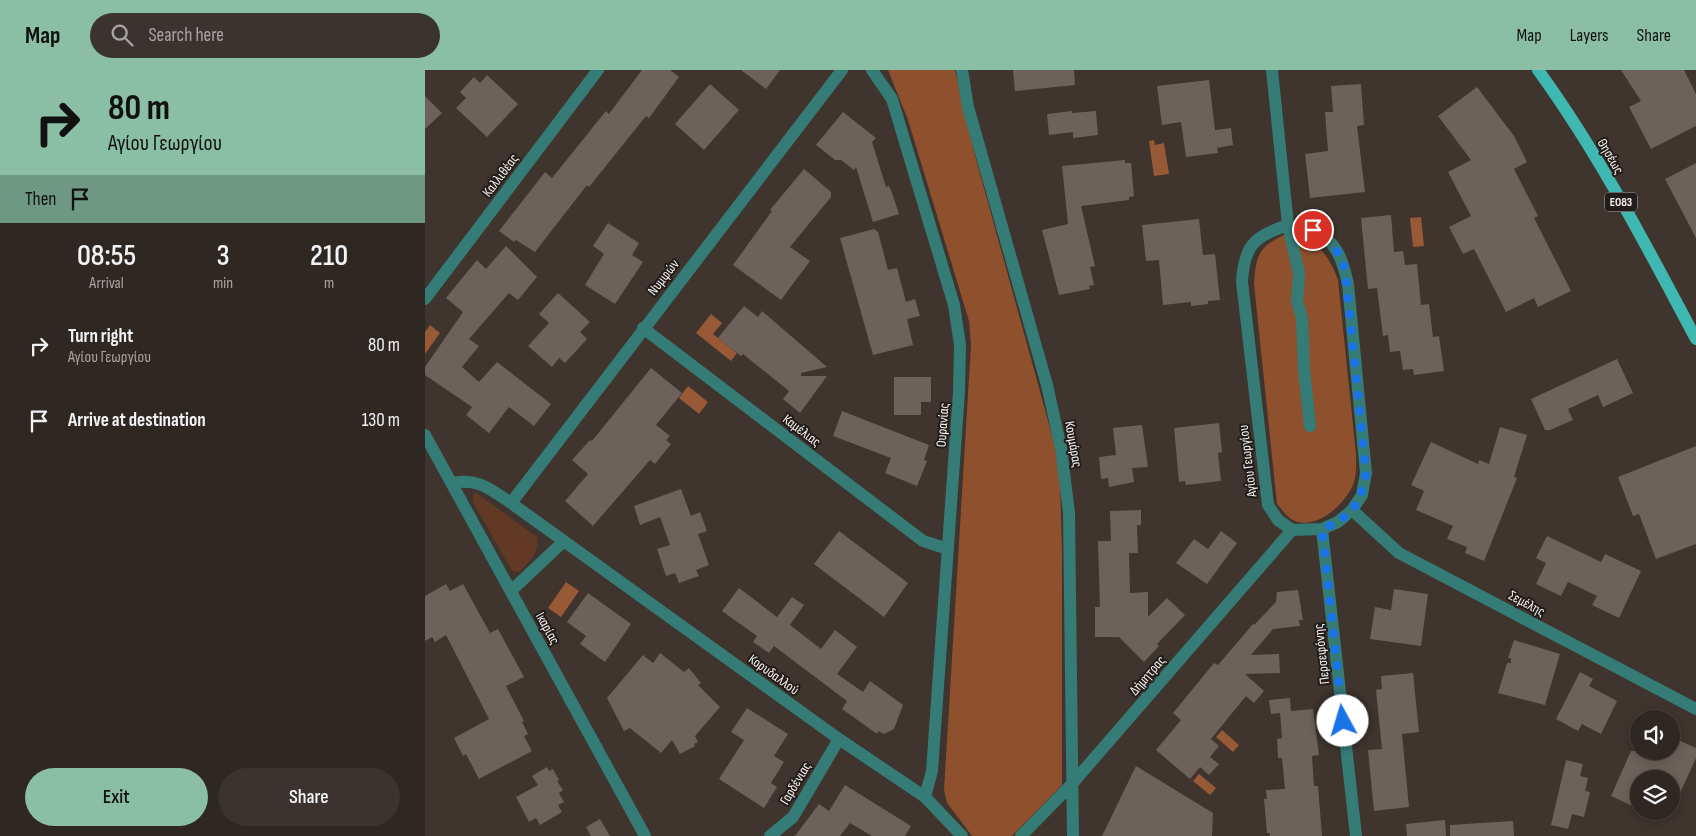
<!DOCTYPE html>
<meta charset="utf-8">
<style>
body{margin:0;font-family:"Sofia Sans Condensed",sans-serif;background:#3b332f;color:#f1f3f6;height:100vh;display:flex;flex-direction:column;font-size:19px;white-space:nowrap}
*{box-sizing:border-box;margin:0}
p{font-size:16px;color:#a7a5a5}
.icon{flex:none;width:28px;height:28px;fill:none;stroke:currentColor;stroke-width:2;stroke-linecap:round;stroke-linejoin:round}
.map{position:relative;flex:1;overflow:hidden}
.details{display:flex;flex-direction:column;background:#2f2722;width:425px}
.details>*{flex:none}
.hud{background:#8abfa5;color:#111;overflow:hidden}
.fabs{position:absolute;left:1205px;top:640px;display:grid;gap:10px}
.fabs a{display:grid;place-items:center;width:50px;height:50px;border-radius:50%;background:#2f2722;box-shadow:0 2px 12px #0003,0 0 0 1px #4a4440;font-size:25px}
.pin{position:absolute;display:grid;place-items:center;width:42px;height:42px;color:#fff;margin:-21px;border:2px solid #fff;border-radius:50%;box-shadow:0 1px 5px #0007}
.me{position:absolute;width:55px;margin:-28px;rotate:354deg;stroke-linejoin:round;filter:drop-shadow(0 0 4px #0008)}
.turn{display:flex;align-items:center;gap:18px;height:105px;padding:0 25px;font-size:22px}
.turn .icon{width:65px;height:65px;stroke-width:2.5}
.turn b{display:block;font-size:35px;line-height:42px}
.then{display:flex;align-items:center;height:48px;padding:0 25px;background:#0003;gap:10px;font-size:19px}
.eta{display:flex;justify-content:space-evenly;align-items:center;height:85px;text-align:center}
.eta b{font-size:30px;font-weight:600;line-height:35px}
.action{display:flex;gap:10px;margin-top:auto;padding:10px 25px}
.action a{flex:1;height:58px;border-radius:30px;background:#8abfa5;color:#111;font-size:20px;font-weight:600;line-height:58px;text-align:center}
.action a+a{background:#3b332f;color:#f1f3f6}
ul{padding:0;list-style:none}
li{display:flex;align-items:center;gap:15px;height:75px;padding:0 25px}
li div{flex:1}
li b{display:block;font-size:19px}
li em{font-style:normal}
header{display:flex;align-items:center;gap:30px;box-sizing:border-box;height:70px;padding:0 25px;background:#8abfa5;color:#111}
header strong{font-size:24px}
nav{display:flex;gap:28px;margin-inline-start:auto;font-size:18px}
.search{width:350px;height:45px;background:#3b332f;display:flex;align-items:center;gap:12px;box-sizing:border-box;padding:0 18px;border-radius:28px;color:#a7a5a5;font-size:19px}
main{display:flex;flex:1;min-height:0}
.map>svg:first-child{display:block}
.green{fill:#613924}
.forest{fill:#8e502d}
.water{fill:#975936}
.building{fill:#6d615b}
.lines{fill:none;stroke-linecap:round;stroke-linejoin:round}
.pedestrian{stroke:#357b76;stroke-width:12}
.minor{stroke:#357b76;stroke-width:12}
.primary{stroke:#3fb8b1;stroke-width:12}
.route{stroke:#1a73e8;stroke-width:9;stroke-dasharray:0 16.2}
.labels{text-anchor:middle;stroke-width:4;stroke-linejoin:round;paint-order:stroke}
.shield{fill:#221d1a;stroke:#b9b3b0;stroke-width:1}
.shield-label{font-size:12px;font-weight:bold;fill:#faf3f0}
.street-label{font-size:14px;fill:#faf3f0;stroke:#221d1a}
</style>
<header>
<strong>Map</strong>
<div class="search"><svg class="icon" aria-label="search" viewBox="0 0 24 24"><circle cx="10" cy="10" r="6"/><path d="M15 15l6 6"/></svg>Search here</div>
<nav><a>Map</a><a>Layers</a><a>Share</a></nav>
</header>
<main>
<section class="details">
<div class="hud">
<div class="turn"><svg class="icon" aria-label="right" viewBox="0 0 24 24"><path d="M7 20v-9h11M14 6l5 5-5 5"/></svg><div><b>80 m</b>Αγίου Γεωργίου</div></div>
<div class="then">Then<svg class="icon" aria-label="arrive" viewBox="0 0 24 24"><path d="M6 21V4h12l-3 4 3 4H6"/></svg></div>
</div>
<div class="eta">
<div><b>08:55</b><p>Arrival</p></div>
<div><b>3</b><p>min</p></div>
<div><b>210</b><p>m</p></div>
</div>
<ul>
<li><svg class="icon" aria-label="right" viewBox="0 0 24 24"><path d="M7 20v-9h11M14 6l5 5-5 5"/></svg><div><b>Turn right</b><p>Αγίου Γεωργίου</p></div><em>80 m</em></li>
<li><svg class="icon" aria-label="arrive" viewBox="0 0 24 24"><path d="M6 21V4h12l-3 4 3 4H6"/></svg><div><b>Arrive at destination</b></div><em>130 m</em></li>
</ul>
<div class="action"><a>Exit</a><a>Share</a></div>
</section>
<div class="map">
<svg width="1271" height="766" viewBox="0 0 1271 766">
<rect width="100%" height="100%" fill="#3f342e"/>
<!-- green -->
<path class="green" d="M 48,424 L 53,424 L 112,467 C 116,480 103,494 94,502 L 87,501 L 48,432 Z"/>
<!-- forest -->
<path class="forest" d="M 463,0 L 530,0 L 551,89 L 630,376 L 635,408 L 637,480 L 637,715 L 587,766 L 547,766 L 522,733 L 519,720 L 546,275 L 544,251 L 483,50 Z
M 861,164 C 891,170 903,182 913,210 L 931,384 C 931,394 932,405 928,415 C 919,434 896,457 873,452 C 864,450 858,441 852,434 L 829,214 C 831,185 833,177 861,164 Z"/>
<!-- water -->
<path class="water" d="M 729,70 L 730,75 L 739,73 L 744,104 L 729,106 L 724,71 Z
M 996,147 L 999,176 L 988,177 L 985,148 Z
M 286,244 L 297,253 L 288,264 L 312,283 L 306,291 L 271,263 Z
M 5,255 L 15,263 L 0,284 L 0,262 Z
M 263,316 L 283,332 L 274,344 L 254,328 Z
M 141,512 L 154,521 L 136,547 L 123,538 Z
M 797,660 L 814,675 L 808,682 L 791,667 Z
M 774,704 L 791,718 L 785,725 L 768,711 Z"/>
<!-- building -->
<path class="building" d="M 217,0 L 245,0 L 254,7 L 224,48 L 221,46 L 164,117 L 162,115 L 110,182 L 91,170 L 89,172 L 74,161 L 120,102 L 127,108 L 181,41 L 184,44 Z
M 316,0 L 355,0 L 341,19 Z
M 588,0 L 649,0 L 650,15 L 590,21 Z
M 1196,0 L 1259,0 L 1271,24 L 1271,56 L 1226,79 L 1204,37 L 1216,31 Z
M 62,5 L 93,34 L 62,67 L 31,38 L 41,28 L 35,22 L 49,7 L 55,13 Z
M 784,10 L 790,60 L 806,58 L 808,75 L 792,78 L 793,83 L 761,87 L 756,52 L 737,55 L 732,16 Z
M 285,14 L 314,40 L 279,80 L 250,54 Z
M 936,14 L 939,55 L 932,56 L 940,122 L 885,128 L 880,84 L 903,81 L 900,42 L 908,42 L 906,16 Z
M 1052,17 L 1089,66 L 1102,92 L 1089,99 L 1113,146 L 1109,148 L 1146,221 L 1113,237 L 1109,228 L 1081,242 L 1049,179 L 1038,184 L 1024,157 L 1046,146 L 1023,102 L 1046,90 L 1013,46 Z
M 0,26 L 17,43 L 0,59 Z
M 647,41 L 647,43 L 671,41 L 673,65 L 648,68 L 648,62 L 624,65 L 622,44 Z
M 418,42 L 451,68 L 447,72 L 461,117 L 464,116 L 467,123 L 474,144 L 448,152 L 431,97 L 429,100 L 416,90 L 410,90 L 391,75 Z
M 700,90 L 700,93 L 706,93 L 709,126 L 704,127 L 704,130 L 656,136 L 670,196 L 665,197 L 669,215 L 664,216 L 665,219 L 634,225 L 617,160 L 643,154 L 637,96 Z
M 1271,93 L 1271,168 L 1240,109 Z
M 379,99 L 406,122 L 406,127 L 365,177 L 385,191 L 356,230 L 308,195 L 347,141 L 345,140 Z
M 966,145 L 969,182 L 978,181 L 980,195 L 992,194 L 996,235 L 1004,234 L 1008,267 L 1014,266 L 1019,301 L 989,305 L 988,299 L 978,300 L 975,281 L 965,282 L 963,265 L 958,266 L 952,218 L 943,219 L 936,148 Z
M 774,149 L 778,185 L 790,184 L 795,230 L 783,231 L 783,234 L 766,236 L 766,232 L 738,235 L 734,190 L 721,191 L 717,155 Z
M 183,153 L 214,173 L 207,185 L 218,192 L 190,234 L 160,215 L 179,184 L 168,176 Z
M 449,159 L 453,162 L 463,200 L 472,198 L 481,232 L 490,229 L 495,246 L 482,249 L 488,275 L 448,285 L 415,168 Z
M 81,176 L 112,207 L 93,230 L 84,223 L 44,269 L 54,276 L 37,297 L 54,312 L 72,292 L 126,334 L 109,356 L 84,337 L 64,363 L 41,345 L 47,337 L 0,305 L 0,297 L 38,242 L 21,228 L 52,190 L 61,199 Z
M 133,223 L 165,252 L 155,262 L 162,269 L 140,293 L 134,288 L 127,297 L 103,276 L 124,253 L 114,244 Z
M 319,236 L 333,247 L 337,241 L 402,297 L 376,303 L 376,306 L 402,306 L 375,343 L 358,329 L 364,321 L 318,284 L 316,286 L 293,268 Z
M 1192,289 L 1208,323 L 1178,337 L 1173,325 L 1143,339 L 1148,350 L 1125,360 L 1120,360 L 1106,329 Z
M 226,298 L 257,323 L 231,355 L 245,366 L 241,370 L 246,374 L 230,394 L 225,390 L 168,456 L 140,431 L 163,404 L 147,390 L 165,370 L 167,371 Z
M 469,307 L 506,307 L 506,332 L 496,332 L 496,345 L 469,345 Z
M 417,341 L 504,375 L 499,390 L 502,391 L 492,416 L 460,403 L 466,388 L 408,366 Z
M 794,353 L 797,382 L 793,383 L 796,411 L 761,415 L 760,411 L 754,412 L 749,358 Z
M 717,355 L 723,397 L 707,398 L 709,412 L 684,417 L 683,408 L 676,409 L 674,387 L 691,385 L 688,358 Z
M 1075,357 L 1102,365 L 1089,407 L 1092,408 L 1059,491 L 1040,483 L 1042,477 L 1022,469 L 1028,456 L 991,440 L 999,421 L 986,415 L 1006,372 L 1053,394 L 1054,390 L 1064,394 Z
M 1271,376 L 1271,474 L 1231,489 L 1214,444 L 1208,446 L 1193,407 Z
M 256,419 L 266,446 L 275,442 L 282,461 L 273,464 L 284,495 L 271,500 L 274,506 L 254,513 L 250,503 L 241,506 L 232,479 L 245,475 L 235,447 L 215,455 L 209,436 Z
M 716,440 L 716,455 L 712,455 L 713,483 L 704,483 L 705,523 L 723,522 L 723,547 L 742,528 L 760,545 L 732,574 L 734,576 L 719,592 L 694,567 L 670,567 L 670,537 L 675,537 L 673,471 L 686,471 L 685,441 Z
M 414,461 L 483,513 L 459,547 L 389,494 Z
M 796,461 L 812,473 L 782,514 L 751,493 L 769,469 L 783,479 Z
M 1122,466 L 1176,492 L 1180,484 L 1216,501 L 1194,548 L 1167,535 L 1172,526 L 1143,512 L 1136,526 L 1111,514 L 1121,493 L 1111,488 Z
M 21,514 L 25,521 L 38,514 L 65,563 L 73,559 L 99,607 L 81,616 L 99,651 L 97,652 L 103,664 L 99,666 L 107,681 L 54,709 L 41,684 L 38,686 L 29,668 L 64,649 L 21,565 L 10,572 L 7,567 L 0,571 L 0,526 Z
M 314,518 L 352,547 L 367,527 L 379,535 L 365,555 L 396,579 L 410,560 L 432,577 L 412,604 L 438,622 L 445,611 L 478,635 L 469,659 L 459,664 L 453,661 L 452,664 L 417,639 L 422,631 L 349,576 L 344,583 L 328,572 L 332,566 L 297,541 Z
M 969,519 L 1003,524 L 996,576 L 945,569 L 950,537 L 966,540 Z
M 873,520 L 878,550 L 874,550 L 875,556 L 848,559 L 826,585 L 854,584 L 855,603 L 820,604 L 839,621 L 829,633 L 821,626 L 786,669 L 794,676 L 785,687 L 794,694 L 784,705 L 775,697 L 765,709 L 731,680 L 756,650 L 748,643 L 789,593 L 793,595 L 828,554 L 829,555 L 851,532 L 852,522 Z
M 163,523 L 206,554 L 180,592 L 155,574 L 161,566 L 142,552 Z
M 1089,570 L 1135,584 L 1120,635 L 1073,623 L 1082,593 L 1086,593 L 1086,588 L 1083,588 Z
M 235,583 L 259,602 L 264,598 L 276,613 L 273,615 L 295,637 L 270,666 L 273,672 L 269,674 L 270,676 L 255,684 L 247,670 L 236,683 L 205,658 L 199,661 L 182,628 L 218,585 L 228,593 Z
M 1155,602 L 1168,609 L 1164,616 L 1192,631 L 1176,664 L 1157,654 L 1153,661 L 1131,649 Z
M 988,603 L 994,662 L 977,664 L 984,737 L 949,741 L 943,680 L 957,679 L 951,620 L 957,619 L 956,606 Z
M 865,628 L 866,641 L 888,639 L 894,685 L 887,686 L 889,716 L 893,716 L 897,766 L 845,766 L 845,763 L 842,763 L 839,729 L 842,729 L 841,720 L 860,719 L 857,688 L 853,688 L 852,669 L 857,668 L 855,643 L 846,644 L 844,630 Z
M 322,638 L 363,664 L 349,686 L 359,692 L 346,713 L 352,717 L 339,738 L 294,709 L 319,670 L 306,662 Z
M 1246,667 L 1271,678 L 1271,688 L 1246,743 L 1246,709 L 1214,709 L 1214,739 L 1186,726 L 1206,681 L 1246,681 Z
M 1141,690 L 1158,694 L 1155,706 L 1163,708 L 1160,721 L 1165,722 L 1159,747 L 1147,744 L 1143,759 L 1126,755 Z
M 711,696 L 788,743 L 787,766 L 677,766 Z
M 122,697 L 124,701 L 128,699 L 134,710 L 132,711 L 138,720 L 134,723 L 139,732 L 133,735 L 137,742 L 115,755 L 111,748 L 104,752 L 91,727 L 113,715 L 107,706 Z
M 420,715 L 486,756 L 480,766 L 447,766 L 425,753 L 415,766 L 370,766 L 394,734 L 404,741 Z
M 175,749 L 185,766 L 166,766 L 161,757 Z
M 1020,750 L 1021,766 L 982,766 L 981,754 Z
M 1088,751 L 1089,766 L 1025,766 L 1025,755 Z"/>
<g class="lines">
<!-- pedestrian -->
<path class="pedestrian" d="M 863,155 L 874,204 L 872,231 L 877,248 L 879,299 L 885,356"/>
<!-- minor -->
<path class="minor" d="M 447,0 L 467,29 L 529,235 L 535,275 L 534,322 L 507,701 L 500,727
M 537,0 L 543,37 L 622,315 L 636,378 L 644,443 L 648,766
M 847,0 L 863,155
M 863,155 C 905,164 914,173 923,214 L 941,403 L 937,425 L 927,440 L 913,452 L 897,459 L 867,460 L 853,450 L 843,435 L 817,212 C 819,176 829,166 863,155 Z
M 0,229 L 173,0
M 218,258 L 498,471 L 523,479
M 0,365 L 220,766
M 27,413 C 54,408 65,419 86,433 L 414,669 L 500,727 L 537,766
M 86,433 L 417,0
M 927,440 L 974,483 L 1271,639
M 897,459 L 931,766
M 86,521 L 139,471
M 345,766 L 368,747 L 414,669
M 596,766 L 646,715 L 867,460"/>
<!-- primary -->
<path class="primary" d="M 1113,0 C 1174,84 1222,177 1271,269"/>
</g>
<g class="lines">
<!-- route -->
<path class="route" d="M 888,160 C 905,172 916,181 920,201 L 941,403 C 935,435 928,446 897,459 L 918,651"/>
</g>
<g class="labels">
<!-- shield labels -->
<rect class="shield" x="1180" y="122.5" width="32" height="19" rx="4"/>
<g class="shield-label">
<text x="1196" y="136">ΕΟ83</text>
</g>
<!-- street labels -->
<g class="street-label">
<text transform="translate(1186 86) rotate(60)" y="5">Θησέως</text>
<text transform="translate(75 105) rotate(-53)" y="5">Καλλιθέας</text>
<text transform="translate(238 207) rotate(-52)" y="5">Νυμφών</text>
<text transform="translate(517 355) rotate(-86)" y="5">Ουρανίας</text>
<text transform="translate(377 360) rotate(37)" y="5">Καμέλιας</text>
<text transform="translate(649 374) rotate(80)" y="5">Κουμάρας</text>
<text transform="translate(822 391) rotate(-97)" y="5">Αγίου Γεωργίου</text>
<text transform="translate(1102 533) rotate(28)" y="5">Σεμέλης</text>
<text transform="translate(123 558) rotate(61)" y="5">Ικαρίας</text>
<text transform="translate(896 584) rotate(-96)" y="5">Περσεφόνης</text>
<text transform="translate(349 604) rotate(36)" y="5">Κορυδαλλού</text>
<text transform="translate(722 605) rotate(-49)" y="5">Δήμητρας</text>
<text transform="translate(370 713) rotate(-59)" y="5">Γαρδένιας</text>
</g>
</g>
</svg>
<div class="fabs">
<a><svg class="icon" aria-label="sound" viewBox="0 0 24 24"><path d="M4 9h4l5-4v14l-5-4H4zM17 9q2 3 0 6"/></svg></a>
<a><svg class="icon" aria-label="layers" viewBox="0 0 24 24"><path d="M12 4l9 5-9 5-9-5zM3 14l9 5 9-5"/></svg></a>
</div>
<div class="pin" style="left:888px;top:160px;background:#d93025"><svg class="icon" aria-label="arrive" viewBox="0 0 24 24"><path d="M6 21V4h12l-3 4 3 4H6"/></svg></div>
<svg class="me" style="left:918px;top:651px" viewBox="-20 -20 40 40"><circle r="19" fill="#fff"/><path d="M0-13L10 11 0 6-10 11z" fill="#1a73e8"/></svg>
</div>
</main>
